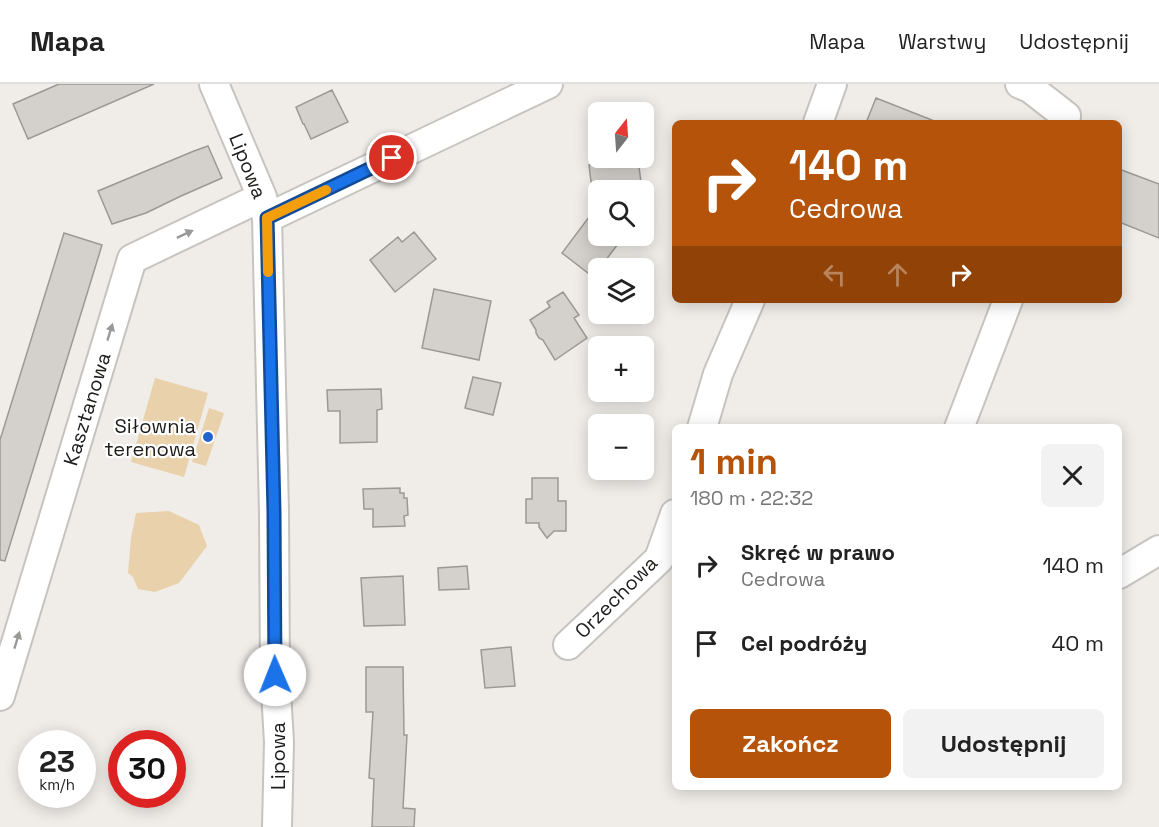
<!DOCTYPE html>
<html lang="pl">
<meta charset="utf-8">
<style>
body{margin:0;font-family:"Space Grotesk",sans-serif;background:#f2f2f2;color:#222;height:100vh;display:flex;flex-direction:column;font-size:22px;white-space:nowrap}
*{box-sizing:border-box;margin:0}
p{font-size:20px;color:#767676}
.icon{flex:none;width:33px;height:33px;fill:none;stroke:currentColor;stroke-width:2;stroke-linecap:round;stroke-linejoin:round}
.map{position:relative;flex:1;overflow:hidden}
.side{position:absolute;left:672px;top:340px;width:450px;height:366px;display:flex;flex-direction:column;background:#fff;border-radius:9px;box-shadow:0 3px 15px #0003}
.side>*{flex:none}
.guide{position:absolute;left:672px;top:36px;width:450px;height:183px;border-radius:9px;box-shadow:0 3px 15px #0003;background:#b45309;color:#fff;overflow:hidden}
.needle{width:39px;rotate:17deg}
.fabs{position:absolute;left:588px;top:18px;display:grid;gap:12px}
.fabs a{display:grid;place-items:center;width:66px;height:66px;border-radius:9px;background:#fff;box-shadow:0 3px 15px #0003;font-size:30px}
.speed{position:absolute;left:18px;top:646px;display:flex;gap:12px;font-size:30px;font-weight:700;text-align:center}
.speed>*{display:grid;place-content:center;width:78px;height:78px;border-radius:50%;background:#fff;box-shadow:0 3px 15px #0003;line-height:1}
.speed small{font-size:15px;font-weight:400}
.speed .limit{border:9px solid #d22;background:#fff;color:#111}
.pin{position:absolute;display:grid;place-items:center;width:51px;height:51px;color:#fff;margin:-26px;border:3px solid #fff;border-radius:50%;box-shadow:0 2px 6px #0007}
.me{position:absolute;width:66px;margin:-33px;rotate:359deg;stroke-linejoin:round;filter:drop-shadow(0 0 4px #0008)}
.turn{display:flex;align-items:center;gap:21px;height:126px;padding:0 18px;font-size:27px}
.turn .icon{width:78px;height:78px;stroke-width:2.5}
.turn b{display:block;font-size:42px;line-height:51px}
.lanes{display:flex;align-items:center;height:57px;padding:0 18px;background:#0003;justify-content:center;gap:30px;direction:ltr}
.lanes .off{opacity:.35}
.round{display:grid;place-items:center;flex:none;width:63px;height:63px;border-radius:9px;background:#f2f2f2}
.overview{display:flex;align-items:center;justify-content:space-between;height:102px;padding:0 18px}
h1{font-size:36px;font-weight:600;line-height:45px;color:#b45309}
.cta{display:flex;gap:12px;margin-top:auto;padding:12px 18px}
.cta a{flex:1;height:69px;border-radius:9px;background:#b45309;color:#fff;font-size:24px;font-weight:600;line-height:69px;text-align:center}
.cta a+a{background:#f2f2f2;color:#222}
ul{padding:0;list-style:none}
li{display:flex;align-items:center;gap:18px;height:78px;padding:0 18px}
li div{flex:1}
li b{display:block;font-size:22px}
li em{font-style:normal}
header{display:flex;align-items:center;gap:36px;box-sizing:border-box;height:84px;padding:0 30px;background:#fff;border-bottom:2px solid #e0e0e0}
header strong{font-size:28px}
nav{display:flex;gap:33px;margin-inline-start:auto;font-size:21px}
.map>svg:first-child{display:block}
.green{fill:#e8d1ab}
.building{fill:#d4d1cc;stroke:#9c9995;stroke-width:1.5}
.lines{fill:none;stroke-linecap:round;stroke-linejoin:round}
.minor-casing{stroke:#c7c4c0;stroke-width:32}
.minor{stroke:#fff;stroke-width:28}
.oneway{fill:#9a9998}
.route-casing{stroke:#114b97;stroke-width:15}
.route{stroke:#1a73e8;stroke-width:10}
.slow{stroke:#f59e0b;stroke-width:10}
.poi-dot{fill:#2263cf;stroke:#fff;stroke-width:2}
.labels{text-anchor:middle;stroke-width:4.5;stroke-linejoin:round;paint-order:stroke}
.street-label{font-size:20px;fill:#1e1d1b;stroke:#fff}
.poi-label{font-size:20px;fill:#1e1d1b;stroke:#fff;text-anchor:end}
</style>
<header>
<strong>Mapa</strong>
<nav><a>Mapa</a><a>Warstwy</a><a>Udostępnij</a></nav>
</header>
<div class="map">
<svg width="1159" height="743" viewBox="0 0 1159 743">
<rect width="100%" height="100%" fill="#f0ede9"/>
<!-- green -->
<path class="green" d="M 155,294 L 208,309 L 184,393 L 131,378 Z
M 209,324 L 224,329 L 206,382 L 192,378 Z
M 169,427 L 199,441 L 207,462 L 179,499 L 155,508 L 138,505 L 133,493 L 128,489 L 131,454 L 136,429 Z"/>
<!-- building -->
<path class="building" d="M 59,0 L 154,0 L 28,55 L 13,20 Z
M 332,6 L 348,38 L 311,55 L 304,40 L 303,40 L 296,23 Z
M 876,14 L 937,38 L 936,39 L 866,39 Z
M 208,62 L 222,94 L 181,112 L 146,129 L 112,140 L 98,107 L 194,67 Z
M 638,75 L 642,106 L 592,106 L 589,81 Z
M 1119,85 L 1159,100 L 1159,154 L 1119,138 Z
M 598,121 L 598,152 L 624,152 L 593,193 L 562,169 Z
M 414,148 L 436,175 L 395,208 L 370,176 L 398,153 L 402,158 Z
M 64,149 L 102,161 L 5,477 L 0,476 L 0,356 Z
M 434,205 L 491,217 L 479,276 L 422,264 Z
M 563,208 L 579,231 L 574,234 L 587,254 L 555,276 L 543,256 L 539,254 L 536,249 L 536,246 L 530,236 L 550,223 L 547,218 Z
M 473,293 L 501,299 L 493,331 L 465,324 Z
M 381,305 L 382,325 L 377,326 L 377,358 L 340,359 L 340,327 L 328,327 L 327,306 Z
M 532,394 L 558,394 L 558,417 L 566,417 L 566,447 L 554,447 L 547,454 L 539,443 L 539,439 L 526,439 L 526,415 L 532,415 Z
M 400,404 L 400,409 L 404,409 L 404,414 L 407,414 L 408,431 L 404,432 L 405,442 L 373,443 L 373,425 L 364,425 L 363,405 Z
M 467,482 L 469,505 L 439,506 L 438,484 Z
M 403,492 L 405,541 L 364,542 L 361,494 Z
M 511,563 L 515,602 L 485,604 L 481,566 Z
M 366,583 L 403,583 L 404,651 L 407,651 L 403,724 L 415,725 L 414,743 L 372,743 L 374,695 L 369,694 L 373,628 L 366,628 Z"/>
<g class="lines">
<!-- minor casing -->
<g class="minor-casing">
<path id="minor" d="M 214,0 L 262,113 L 267,134 L 274,428 L 275,591 L 279,658 L 277,743
M 1020,0 L 1030,4 L 1066,32 L 1065,39
M 818,39 L 832,0
M 267,134 L 548,0
M 702,344 L 718,290 L 750,216
M 959,344 L 1008,216
M 1119,490 L 1159,466
M 568,561 L 659,475 L 675,430
M 0,612 L 132,175 L 262,113"/>
</g>
<!-- minor -->
<use href="#minor" class="minor"/>
</g>
<!-- one-way arrows -->
<defs><path id="oneway-solid" d="M-6-.8H1V-3.2L6.5 0L1 3.2V.8H-6Z" transform="scale(1.5)"/></defs>
<g class="oneway">
<use href="#oneway-solid" transform="translate(185 150) rotate(-25)"/>
<use href="#oneway-solid" transform="translate(110 248) rotate(-73)"/>
<use href="#oneway-solid" transform="translate(17 556) rotate(-73)"/>
</g>
<g class="lines">
<!-- route casing -->
<g class="route-casing">
<path id="route" d="M 275,591 L 274,428 L 267,134 L 392,74"/>
</g>
<!-- route -->
<use href="#route" class="route"/>
<!-- slow -->
<path class="slow" d="M 268,188 L 267,134 L 326,106"/>
</g>
<!-- markers -->
<circle class="poi-dot" cx="208" cy="353" r="6"/>
<g class="labels">
<!-- street labels -->
<g class="street-label">
<text transform="translate(248 82) rotate(68)" y="7">Lipowa</text>
<text transform="translate(87 325) rotate(-73)" y="7">Kasztanowa</text>
<text transform="translate(616 513) rotate(-45)" y="7">Orzechowa</text>
<text transform="translate(278 672) rotate(-90)" y="7">Lipowa</text>
</g>
<!-- poi labels -->
<g class="poi-label">
<text x="196" y="349">Siłownia<tspan x="196" dy="23">terenowa</tspan></text>
</g>
</g>
</svg>
<div class="fabs">
<a><svg class="needle" viewBox="-14 -14 28 28"><path d="M0-13l5 13h-10z" fill="#e53935"/><path d="M0 13l5-13h-10z" fill="#767676"/></svg></a>
<a><svg class="icon" aria-label="search" viewBox="0 0 24 24"><circle cx="10" cy="10" r="6"/><path d="M15 15l6 6"/></svg></a>
<a><svg class="icon" aria-label="layers" viewBox="0 0 24 24"><path d="M12 4l9 5-9 5-9-5zM3 14l9 5 9-5"/></svg></a>
<a>+</a>
<a>−</a>
</div>
<div class="speed"><div>23<small>km/h</small></div><div class="limit">30</div></div>
<div class="pin" style="left:392px;top:74px;background:#d93025"><svg class="icon" aria-label="arrive" viewBox="0 0 24 24"><path d="M6 21V4h12l-3 4 3 4H6"/></svg></div>
<svg class="me" style="left:275px;top:591px" viewBox="-20 -20 40 40"><circle r="19" fill="#fff"/><path d="M0-13L10 11 0 6-10 11z" fill="#1a73e8"/></svg>
<div class="guide">
<div class="turn"><svg class="icon" aria-label="right" viewBox="0 0 24 24"><path d="M7 20v-9h11M14 6l5 5-5 5"/></svg><div><b>140 m</b>Cedrowa</div></div>
<div class="lanes"><svg class="icon off" aria-label="left" viewBox="0 0 24 24"><path d="M17 20v-9H6M10 6l-5 5 5 5"/></svg><svg class="icon off" aria-label="ahead" viewBox="0 0 24 24"><path d="M12 20V5M6 11l6-6 6 6"/></svg><svg class="icon" aria-label="right" viewBox="0 0 24 24"><path d="M7 20v-9h11M14 6l5 5-5 5"/></svg></div>
</div>
<section class="side">
<div class="overview"><div><h1>1 min</h1><p>180 m · 22:32</p></div><a class="round"><svg class="icon" aria-label="close" viewBox="0 0 24 24"><path d="M6 6l12 12M18 6L6 18"/></svg></a></div>
<ul>
<li><svg class="icon" aria-label="right" viewBox="0 0 24 24"><path d="M7 20v-9h11M14 6l5 5-5 5"/></svg><div><b>Skręć w prawo</b><p>Cedrowa</p></div><em>140 m</em></li>
<li><svg class="icon" aria-label="arrive" viewBox="0 0 24 24"><path d="M6 21V4h12l-3 4 3 4H6"/></svg><div><b>Cel podróży</b></div><em>40 m</em></li>
</ul>
<div class="cta"><a>Zakończ</a><a>Udostępnij</a></div>
</section>
</div>
